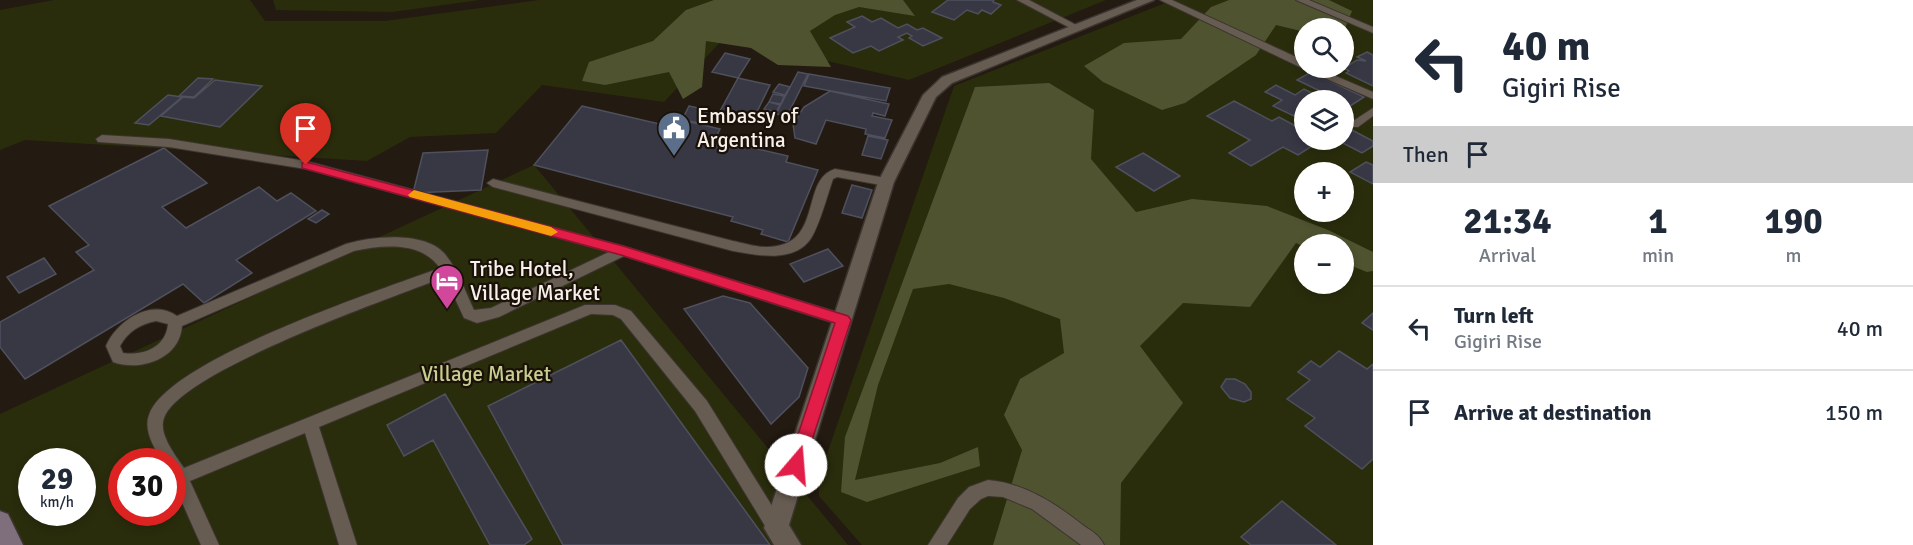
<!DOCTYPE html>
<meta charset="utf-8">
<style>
body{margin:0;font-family:Signika,sans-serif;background:#f2f2f3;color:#1f2937;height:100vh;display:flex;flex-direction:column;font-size:22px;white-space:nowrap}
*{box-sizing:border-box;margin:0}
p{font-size:20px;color:#747a83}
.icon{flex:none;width:33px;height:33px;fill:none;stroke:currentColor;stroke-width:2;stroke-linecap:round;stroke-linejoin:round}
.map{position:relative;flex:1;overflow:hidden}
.panel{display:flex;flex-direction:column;background:#fff;width:540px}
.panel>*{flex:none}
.hud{background:#fff;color:#1f2937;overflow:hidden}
.fabs{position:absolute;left:1294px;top:18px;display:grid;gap:12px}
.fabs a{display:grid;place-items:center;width:60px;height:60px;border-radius:50%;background:#fff;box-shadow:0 3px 9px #0003;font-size:30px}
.speed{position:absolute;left:18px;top:448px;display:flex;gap:12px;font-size:30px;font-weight:700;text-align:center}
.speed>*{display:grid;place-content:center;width:78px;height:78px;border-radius:50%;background:#fff;box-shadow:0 3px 9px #0003;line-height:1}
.speed small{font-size:15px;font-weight:400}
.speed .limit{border:9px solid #d22;background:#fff;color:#111}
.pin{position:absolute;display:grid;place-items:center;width:51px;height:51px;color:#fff;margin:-62px -26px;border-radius:50% 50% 50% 0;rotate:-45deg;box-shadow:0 0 6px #0007}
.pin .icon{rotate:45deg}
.me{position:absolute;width:66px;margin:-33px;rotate:18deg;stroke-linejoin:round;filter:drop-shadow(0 0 4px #0008)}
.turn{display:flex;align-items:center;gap:21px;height:126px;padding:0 30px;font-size:27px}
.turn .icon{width:78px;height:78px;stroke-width:2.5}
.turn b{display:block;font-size:42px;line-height:51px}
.then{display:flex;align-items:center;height:57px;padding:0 30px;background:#0003;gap:12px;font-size:22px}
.eta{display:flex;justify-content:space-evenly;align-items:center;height:102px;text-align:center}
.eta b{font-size:36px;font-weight:700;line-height:42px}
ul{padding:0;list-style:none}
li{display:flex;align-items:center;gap:18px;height:84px;padding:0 30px;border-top:2px solid #e0e1e3}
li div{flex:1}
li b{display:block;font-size:22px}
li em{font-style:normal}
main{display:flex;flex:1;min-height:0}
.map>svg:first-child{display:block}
.green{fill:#2a2d0c;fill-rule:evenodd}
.forest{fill:#4f5330}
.building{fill:#383845;stroke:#4f505d;stroke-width:1.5}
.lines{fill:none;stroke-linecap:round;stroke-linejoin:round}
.lane-casing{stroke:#3b3430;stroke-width:2}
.street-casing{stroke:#3b3430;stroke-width:3}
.secondary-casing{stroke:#3b3430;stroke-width:3}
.lane{fill:#675c51;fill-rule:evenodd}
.street{fill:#675c51;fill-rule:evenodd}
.secondary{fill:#7f6e7c;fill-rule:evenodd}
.route{fill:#e11d48;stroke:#92132f;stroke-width:1.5}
.slow{fill:#f59e0b}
.labels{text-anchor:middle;stroke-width:4.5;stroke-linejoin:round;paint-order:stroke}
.poi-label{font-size:21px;fill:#f8f1eb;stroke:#1a1108;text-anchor:start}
.park-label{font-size:21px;fill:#c7cf90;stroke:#1a1108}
</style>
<main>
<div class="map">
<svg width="1373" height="545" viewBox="0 0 1373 545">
<rect width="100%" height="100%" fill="#231a11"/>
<!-- green -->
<path class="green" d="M 54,0 L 250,0 L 265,21 L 385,21 L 539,0 L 1106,0 L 909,80 L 725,37 L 664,102 L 542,85 L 496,133 L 410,137 L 367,161 L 25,140 L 0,150 L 0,10 Z
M 273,0 L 480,0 L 392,12 L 276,10 Z
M 1173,0 L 1373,0 L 1373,545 L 862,545 L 819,496 L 818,480 L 954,86 ZM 1305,28 L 1344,28 L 1344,68 L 1305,68 ZM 1305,100 L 1344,100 L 1344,140 L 1305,140 ZM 1305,172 L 1344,172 L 1344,212 L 1305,212 ZM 1305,244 L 1344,244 L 1344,284 L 1305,284 Z
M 534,165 L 848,545 L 6,545 L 0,537 L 0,414 ZM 32,462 L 82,462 L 82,513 L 32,513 ZM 122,462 L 172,462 L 172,513 L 122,513 Z"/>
<!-- forest -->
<path class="forest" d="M 714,0 L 903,0 L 915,16 L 859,7 L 835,15 L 810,31 L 831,67 L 778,65 L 751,48 L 706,41 L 702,87 L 683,99 L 669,72 L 605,85 L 582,81 L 589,62 L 653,41 L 686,10 Z
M 1229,0 L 1329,0 L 1352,11 L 1344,31 L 1344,28 L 1305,28 L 1305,32 L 1276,25 L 1256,55 L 1185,103 L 1162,110 L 1103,82 L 1084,66 L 1124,43 L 1181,39 L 1211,7 Z
M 1049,83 L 1094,110 L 1091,159 L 1136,212 L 1192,199 L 1267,206 L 1328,230 L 1373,252 L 1373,271 L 1367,272 L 1344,263 L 1344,244 L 1305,244 L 1305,247 L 1296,243 L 1250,307 L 1183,303 L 1140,346 L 1183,403 L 1121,483 L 1120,545 L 993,545 L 1022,450 L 1004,415 L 1020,379 L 1064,353 L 1060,319 L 1004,298 L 949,284 L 913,289 L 878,385 L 855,480 L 940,463 L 978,447 L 980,466 L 867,502 L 841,492 L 845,437 L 975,87 Z"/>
<!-- building -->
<path class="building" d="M 948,0 L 994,0 L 993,2 L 1001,5 L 991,14 L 982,10 L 978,14 L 967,10 L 954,20 L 932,12 Z
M 862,16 L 872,22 L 881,18 L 898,28 L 907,24 L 917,30 L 923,28 L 942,38 L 923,46 L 909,38 L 912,36 L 907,33 L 898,37 L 903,40 L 879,51 L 871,46 L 853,53 L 830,38 L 855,27 L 847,22 Z
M 1367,52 L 1373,55 L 1373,86 L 1346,73 L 1349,71 L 1344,68 L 1357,60 L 1366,61 L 1357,57 Z
M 725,53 L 750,59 L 738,78 L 712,72 Z
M 798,72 L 808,74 L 787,116 L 776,114 Z
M 1311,72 L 1364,97 L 1344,110 L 1344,100 L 1305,100 L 1305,118 L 1301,116 L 1298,118 L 1273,106 L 1282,100 L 1265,92 L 1276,85 L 1295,95 L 1304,89 L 1314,94 L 1320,91 L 1297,80 Z
M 809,74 L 890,88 L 886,101 L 804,86 Z
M 198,78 L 213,79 L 194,97 L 179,96 Z
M 738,78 L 770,85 L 753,120 L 719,113 Z
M 215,80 L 262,86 L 220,127 L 161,116 L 183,97 L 194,98 Z
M 779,84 L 790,87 L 785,95 L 773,92 Z
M 830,91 L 889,104 L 885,116 L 873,113 L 872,116 L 892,120 L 885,138 L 865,134 L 866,129 L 826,120 L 816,144 L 795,138 L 793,124 L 804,107 Z
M 773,94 L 784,96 L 781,104 L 769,102 Z
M 168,95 L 182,97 L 149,125 L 135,123 Z
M 1234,101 L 1272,121 L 1279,117 L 1305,131 L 1305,140 L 1322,140 L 1298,155 L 1283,147 L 1251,166 L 1229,153 L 1250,140 L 1207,116 Z
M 769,102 L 780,105 L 776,112 L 764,109 Z
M 582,106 L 668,126 L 673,118 L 720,129 L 715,139 L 788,156 L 786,162 L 818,170 L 788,242 L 761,234 L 763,230 L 731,221 L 733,217 L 534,165 Z
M 689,106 L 708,110 L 701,123 L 682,120 Z
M 763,111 L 774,114 L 769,123 L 757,120 Z
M 1352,130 L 1373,141 L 1373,146 L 1362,153 L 1337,140 L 1344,140 L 1344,135 Z
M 868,136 L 888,140 L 881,159 L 862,155 Z
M 164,148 L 207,183 L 162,207 L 186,228 L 259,187 L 277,201 L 291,193 L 316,211 L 236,260 L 252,273 L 204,303 L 183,284 L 25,379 L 0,347 L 0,322 L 94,270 L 76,252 L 89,245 L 49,206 Z
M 488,150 L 481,190 L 413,193 L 423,153 Z
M 1143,153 L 1180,176 L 1154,191 L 1116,167 Z
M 1366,162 L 1373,165 L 1373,184 L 1350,172 Z
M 852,185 L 872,190 L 862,218 L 842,213 Z
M 322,210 L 329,214 L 316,223 L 308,219 Z
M 828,249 L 843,266 L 804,282 L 790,264 Z
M 44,258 L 56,274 L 19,293 L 7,277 Z
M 723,296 L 750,303 L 808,368 L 799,397 L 771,424 L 684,309 Z
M 1373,313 L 1373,330 L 1362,323 Z
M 621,340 L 770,545 L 563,545 L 488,406 Z
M 1339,351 L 1367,369 L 1373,364 L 1373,459 L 1362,469 L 1305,426 L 1315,418 L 1287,399 L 1310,380 L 1298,372 L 1311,361 L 1320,367 Z
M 1226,379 L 1235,379 L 1245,384 L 1251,392 L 1251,399 L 1244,402 L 1230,398 L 1221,387 Z
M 445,394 L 532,539 L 524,545 L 490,545 L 433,440 L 404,456 L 387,425 Z
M 1282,501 L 1336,545 L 1251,545 L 1241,537 Z"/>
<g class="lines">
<!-- lane casing -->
<g class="lane-casing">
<path id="lane" d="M 1017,0 L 1029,0 L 1082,28 L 1074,30 Z
M 1160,0 L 1172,0 L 1305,61 L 1305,68 L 1317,68 L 1373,92 L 1373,99 L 1306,70 Z
M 1296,0 L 1309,0 L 1373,27 L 1373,33 Z
M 1373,108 L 1373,116 L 1358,127 L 1350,127 L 1350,123 Z
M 102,135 L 169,139 L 306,161 L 623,246 L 843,314 L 848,316 L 850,320 L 848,324 L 843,326 L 624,256 L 499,317 L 477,323 L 464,318 L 445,277 C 394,297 180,371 164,418 C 158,434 176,456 184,468 L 585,305 L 615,305 L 631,311 L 707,401 L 782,522 L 785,528 L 782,534 L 776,536 L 770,534 L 695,411 L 621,319 L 613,315 L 591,314 L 319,427 L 357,545 L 339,545 L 305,433 L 190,481 L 219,545 L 201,545 L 172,480 L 172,462 L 163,462 C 155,449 143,431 149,415 C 167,360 383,289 440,268 C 421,241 383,245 354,251 L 182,326 C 180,359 140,372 113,362 L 106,346 C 117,321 151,298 177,316 L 346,244 C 372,236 424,231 444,253 C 458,269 465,291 474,310 L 491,308 L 609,252 L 306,169 L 169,147 L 98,142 L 96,139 ZM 156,321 L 168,324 C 166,347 144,356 123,353 L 120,346 C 128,331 141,324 156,321 Z
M 835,169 L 886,178 L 892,182 L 886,186 L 837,177 L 833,179 C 828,193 818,231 809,241 C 791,263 756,255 733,251 L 493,187 L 487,183 L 493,179 L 733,241 C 743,243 755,247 766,247 C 825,247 799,180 835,169 Z
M 988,480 C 1025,483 1056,504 1084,526 C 1092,531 1100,536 1104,545 L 1081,545 L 1032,509 L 1003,497 L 988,496 L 981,499 L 970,509 L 947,545 L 928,545 L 958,498 L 969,487 Z"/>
</g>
<!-- street casing -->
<g class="street-casing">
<path id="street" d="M 1137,0 L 1154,0 L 952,83 L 936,97 L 894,182 L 789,525 L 801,545 L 774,545 L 764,528 L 878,182 L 923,95 L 942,77 Z"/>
</g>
<!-- secondary casing -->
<g class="secondary-casing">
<path id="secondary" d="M 0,511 L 8,514 L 23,545 L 0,545 Z"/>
</g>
<!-- lane -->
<use href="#lane" class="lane"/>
<!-- street -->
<use href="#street" class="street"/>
<!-- secondary -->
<use href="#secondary" class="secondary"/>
</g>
<!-- route -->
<path class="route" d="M 306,162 L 623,246 L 848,316 L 851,320 L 802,471 L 796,473 L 790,471 L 788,465 L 835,323 L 621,255 L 302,168 L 302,163 Z"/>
<!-- slow -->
<path class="slow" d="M 414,190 L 551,227 L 558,232 L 551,236 L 410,197 L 408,195 Z"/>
<!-- icons -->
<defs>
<g id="civic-pin" transform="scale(1.725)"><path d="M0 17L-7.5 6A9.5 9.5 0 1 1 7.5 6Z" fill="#5c6f8a" stroke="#1a1108"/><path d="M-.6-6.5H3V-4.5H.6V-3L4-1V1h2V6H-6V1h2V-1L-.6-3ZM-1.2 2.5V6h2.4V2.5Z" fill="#fff"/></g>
<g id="hotel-pin" transform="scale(1.725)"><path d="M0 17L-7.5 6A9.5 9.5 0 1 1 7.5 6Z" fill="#d1479c" stroke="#1a1108"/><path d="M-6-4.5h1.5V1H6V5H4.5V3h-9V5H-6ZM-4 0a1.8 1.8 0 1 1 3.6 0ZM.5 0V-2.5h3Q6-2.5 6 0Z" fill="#fff"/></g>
</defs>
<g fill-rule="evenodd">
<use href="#civic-pin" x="674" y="128"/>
<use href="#hotel-pin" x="447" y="281"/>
</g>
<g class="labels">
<!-- poi labels -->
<g class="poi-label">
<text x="697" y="123">Embassy of<tspan x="697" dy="24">Argentina</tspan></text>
<text x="470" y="276">Tribe Hotel,<tspan x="470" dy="24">Village Market</tspan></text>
</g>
<!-- park labels -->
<g class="park-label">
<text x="486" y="381">Village Market</text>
</g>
</g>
</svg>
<div class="fabs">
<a><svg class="icon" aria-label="search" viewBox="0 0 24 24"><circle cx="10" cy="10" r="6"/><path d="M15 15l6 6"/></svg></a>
<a><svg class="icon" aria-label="layers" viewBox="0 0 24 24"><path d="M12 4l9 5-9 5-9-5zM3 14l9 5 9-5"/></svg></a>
<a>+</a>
<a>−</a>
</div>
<div class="speed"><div>29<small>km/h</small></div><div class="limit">30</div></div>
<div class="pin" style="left:306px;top:165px;background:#d93025"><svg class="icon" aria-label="arrive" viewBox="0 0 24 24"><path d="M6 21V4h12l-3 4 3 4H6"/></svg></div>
<svg class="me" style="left:796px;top:465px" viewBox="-20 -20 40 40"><circle r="19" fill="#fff"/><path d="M0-13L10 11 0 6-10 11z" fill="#e11d48"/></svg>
</div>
<section class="panel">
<div class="hud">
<div class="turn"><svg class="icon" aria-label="left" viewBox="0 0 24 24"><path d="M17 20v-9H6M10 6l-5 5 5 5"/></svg><div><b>40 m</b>Gigiri Rise</div></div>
<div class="then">Then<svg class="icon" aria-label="arrive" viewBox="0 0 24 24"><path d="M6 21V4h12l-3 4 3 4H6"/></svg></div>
</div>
<div class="eta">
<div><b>21:34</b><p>Arrival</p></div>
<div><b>1</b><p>min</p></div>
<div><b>190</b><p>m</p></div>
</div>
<ul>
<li><svg class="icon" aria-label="left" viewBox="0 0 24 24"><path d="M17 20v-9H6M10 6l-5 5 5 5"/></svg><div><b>Turn left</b><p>Gigiri Rise</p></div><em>40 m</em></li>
<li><svg class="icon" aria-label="arrive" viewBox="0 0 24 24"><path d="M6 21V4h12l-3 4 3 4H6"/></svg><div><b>Arrive at destination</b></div><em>150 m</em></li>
</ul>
</section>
</main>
